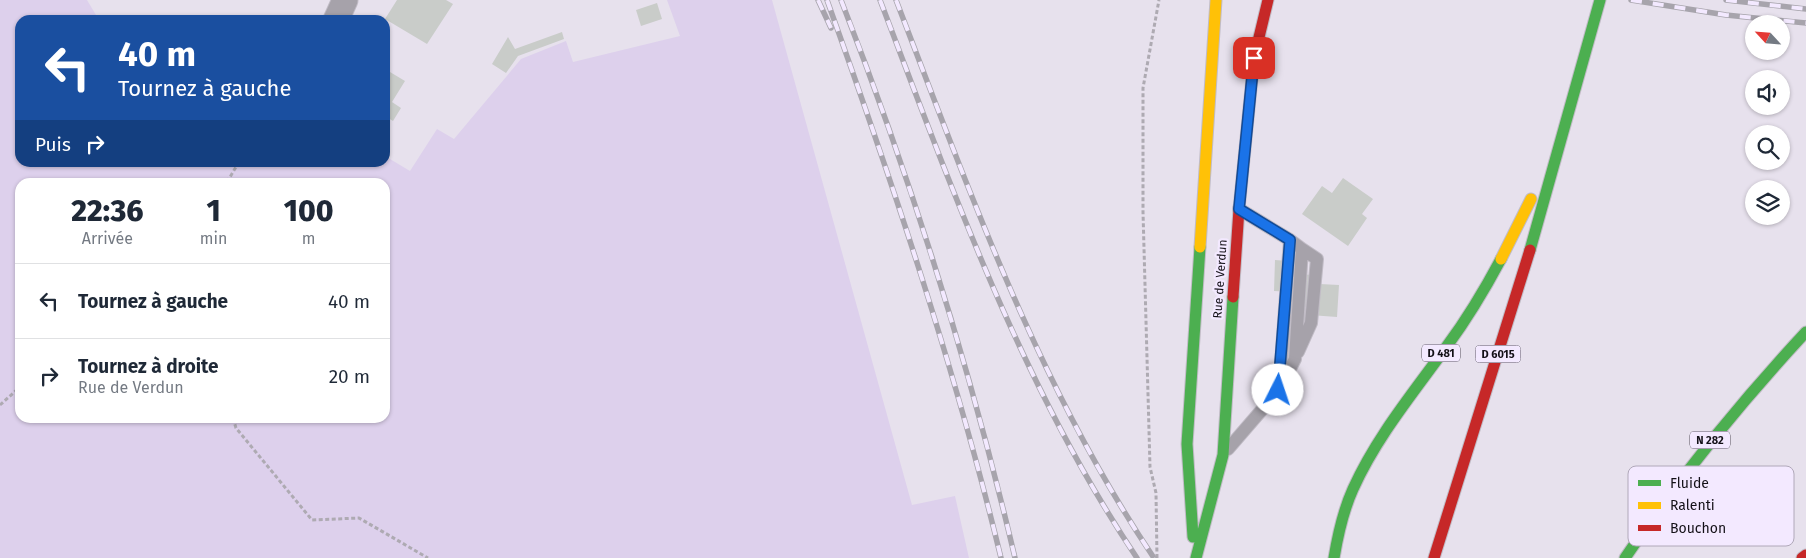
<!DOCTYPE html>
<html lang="fr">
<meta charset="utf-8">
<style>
body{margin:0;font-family:"Fira Sans",sans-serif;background:#f6f6f7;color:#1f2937;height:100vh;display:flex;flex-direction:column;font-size:19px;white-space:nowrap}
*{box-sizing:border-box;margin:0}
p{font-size:16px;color:#747a83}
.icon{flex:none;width:28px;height:28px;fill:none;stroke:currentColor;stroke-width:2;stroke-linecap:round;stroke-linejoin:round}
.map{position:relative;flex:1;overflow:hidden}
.drawer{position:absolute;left:15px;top:178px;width:375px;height:245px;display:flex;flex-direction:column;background:#fff;border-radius:15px;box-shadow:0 1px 4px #0004}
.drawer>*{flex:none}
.guide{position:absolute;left:15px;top:15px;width:375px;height:152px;border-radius:15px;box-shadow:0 1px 4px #0004;background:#1a4fa0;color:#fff;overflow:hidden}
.needle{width:32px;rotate:296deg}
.fabs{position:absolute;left:1745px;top:15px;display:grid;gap:10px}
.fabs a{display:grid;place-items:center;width:45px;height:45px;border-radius:50%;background:#fff;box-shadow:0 1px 4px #0004;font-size:25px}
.pin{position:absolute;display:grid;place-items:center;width:42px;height:42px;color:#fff;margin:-21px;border-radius:10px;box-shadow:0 2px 8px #0006}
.me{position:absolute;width:55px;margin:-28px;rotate:4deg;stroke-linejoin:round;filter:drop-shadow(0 0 4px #0008)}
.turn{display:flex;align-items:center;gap:18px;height:105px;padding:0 20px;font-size:22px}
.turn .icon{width:65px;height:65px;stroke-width:2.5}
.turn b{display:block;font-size:35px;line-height:42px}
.then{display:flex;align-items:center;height:48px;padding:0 20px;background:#0003;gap:10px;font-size:19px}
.eta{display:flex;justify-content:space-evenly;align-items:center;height:85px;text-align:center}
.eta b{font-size:30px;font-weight:800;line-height:35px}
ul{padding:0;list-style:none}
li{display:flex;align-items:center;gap:15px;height:75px;padding:0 20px;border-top:1px solid #e0e1e3}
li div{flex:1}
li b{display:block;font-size:19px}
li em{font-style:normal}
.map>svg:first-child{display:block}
.green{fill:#ddd0ec;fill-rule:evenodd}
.building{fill:#c9ccc9}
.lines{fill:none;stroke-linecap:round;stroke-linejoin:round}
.lane-casing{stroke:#c1bcc6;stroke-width:14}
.street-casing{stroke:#c1bcc6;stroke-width:27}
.fast-casing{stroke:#c1bcc6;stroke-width:13}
.slow-casing{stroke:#c1bcc6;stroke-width:13}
.jam-casing{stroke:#c1bcc6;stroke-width:13}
.path{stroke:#aeaab2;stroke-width:3;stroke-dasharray:4 2.5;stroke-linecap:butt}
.lane{stroke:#a6a2aa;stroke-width:12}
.street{stroke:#a6a2aa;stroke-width:25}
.fast{stroke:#4caf50;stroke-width:11}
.slow{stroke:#ffc107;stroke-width:11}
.jam{stroke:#c62828;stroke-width:11}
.rail-casing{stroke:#a7a4ac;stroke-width:5.5}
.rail{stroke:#f3e9ff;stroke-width:4;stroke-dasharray:11;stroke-linecap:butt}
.route-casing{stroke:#114b97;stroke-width:12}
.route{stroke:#1a73e8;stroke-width:9}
.labels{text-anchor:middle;stroke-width:4.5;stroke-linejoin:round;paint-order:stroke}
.shield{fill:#f3e9ff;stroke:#56515d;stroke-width:1}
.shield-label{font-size:11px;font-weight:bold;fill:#131017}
.street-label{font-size:12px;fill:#131017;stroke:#f3e9ff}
.key{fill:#f3e9ff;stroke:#b0a8b9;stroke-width:1}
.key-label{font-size:14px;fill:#131017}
</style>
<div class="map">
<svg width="1806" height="558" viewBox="0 0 1806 558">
<rect width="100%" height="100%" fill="#e7e1ed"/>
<!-- green -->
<path class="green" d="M 0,0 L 87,0 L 99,20 L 20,20 L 20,162 L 385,162 L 385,156 L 410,171 L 437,129 L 454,139 L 521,59 L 566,41 L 573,62 L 680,36 L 667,0 L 772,0 L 912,505 L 955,496 L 969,558 L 0,558 ZM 20,182 L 385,182 L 385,418 L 20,418 Z"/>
<!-- building -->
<path class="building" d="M 397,0 L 446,0 L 453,4 L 427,44 L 385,19 Z
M 657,3 L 662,19 L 641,26 L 636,10 Z
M 562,32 L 564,39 L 518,56 L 506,73 L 492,64 L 508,37 L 515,49 Z
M 385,69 L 405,81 L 392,102 L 401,108 L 393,121 L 385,116 Z
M 1343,178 L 1373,199 L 1362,214 L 1367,218 L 1348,246 L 1302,214 L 1322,186 L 1332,193 Z
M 1275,260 L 1302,262 L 1301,274 L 1321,276 L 1320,284 L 1339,285 L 1337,317 L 1310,315 L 1310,307 L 1291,306 L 1292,292 L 1274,291 Z"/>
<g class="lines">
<!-- lane casing -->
<g class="lane-casing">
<path id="lane" d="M 1298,352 L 1311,323 L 1317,259 L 1302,249
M 1281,386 L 1295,359 L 1302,249 L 1290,240
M 1228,449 L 1279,390 L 1290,240 L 1239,209"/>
</g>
<!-- street casing -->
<g class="street-casing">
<path id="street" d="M 336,20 L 345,0"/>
</g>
<!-- fast casing -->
<g class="fast-casing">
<path id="fast" d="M 1530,250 L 1600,0
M 1193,537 L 1187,444 L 1200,247
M 1196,558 L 1223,455 L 1233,297
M 1334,558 C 1338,534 1343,511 1353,489 C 1377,436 1414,392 1447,346 C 1467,319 1485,289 1501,259
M 1625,558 C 1679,478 1740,403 1806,332"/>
</g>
<!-- slow casing -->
<g class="slow-casing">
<path id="slow" d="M 1200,247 L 1216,0
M 1501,259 L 1531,199"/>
</g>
<!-- jam casing -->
<g class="jam-casing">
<path id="jam" d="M 1233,297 L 1239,209 L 1254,58 L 1268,0
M 1434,558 L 1530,250
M 1802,558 L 1806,555"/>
</g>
<!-- path -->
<path class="path" d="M 227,182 L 239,162
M 0,405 L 20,387
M 233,418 L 236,428 L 312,520 L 359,518 L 428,558
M 1157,558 L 1156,493 L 1150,467 L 1143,212 L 1143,88 L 1159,0"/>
<!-- lane -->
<use href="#lane" class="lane"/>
<!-- street -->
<use href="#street" class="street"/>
<!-- fast -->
<use href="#fast" class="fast"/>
<!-- slow -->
<use href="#slow" class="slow"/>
<!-- jam -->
<use href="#jam" class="jam"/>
<!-- rail casing -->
<g class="rail-casing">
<path id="rail" d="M 818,0 L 831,28
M 827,0 C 893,184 955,368 1001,558
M 841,0 C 911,179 971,371 1015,558
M 880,0 C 953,191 1022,387 1137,558
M 896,0 C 970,192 1038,386 1154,558
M 1631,0 L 1726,15 L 1806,23
M 1726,0 L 1806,9"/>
</g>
<!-- rail -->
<use href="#rail" class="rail"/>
</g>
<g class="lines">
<!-- route casing -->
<g class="route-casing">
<path id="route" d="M 1254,58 L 1239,209 L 1290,240 L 1278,390"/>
</g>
<!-- route -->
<use href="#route" class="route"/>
</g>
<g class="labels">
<!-- shield labels -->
<g class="shield">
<rect x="1422" y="344.5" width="38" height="17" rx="4"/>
<rect x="1475.5" y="345.5" width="45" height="17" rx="4"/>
<rect x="1690" y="431.5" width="40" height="17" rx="4"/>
</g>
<g class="shield-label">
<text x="1441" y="357">D 481</text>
<text x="1498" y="358">D 6015</text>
<text x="1710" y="444">N 282</text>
</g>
<!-- street labels -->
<g class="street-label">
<text transform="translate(1220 279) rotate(-86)" y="4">Rue de Verdun</text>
</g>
</g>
<!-- legend -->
<rect x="1628" y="466" width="166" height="80" rx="8" class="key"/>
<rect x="1638" y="480" width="23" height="6" fill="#4caf50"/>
<rect x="1638" y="502" width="23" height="7" fill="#ffc107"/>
<rect x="1638" y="525" width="23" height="6" fill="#c62828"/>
<g class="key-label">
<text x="1670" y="488">Fluide</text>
<text x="1670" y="510">Ralenti</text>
<text x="1670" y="533">Bouchon</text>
</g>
</svg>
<div class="fabs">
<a><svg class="needle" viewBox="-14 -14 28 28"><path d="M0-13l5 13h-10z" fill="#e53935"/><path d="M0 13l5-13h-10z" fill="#747a83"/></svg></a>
<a><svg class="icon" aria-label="sound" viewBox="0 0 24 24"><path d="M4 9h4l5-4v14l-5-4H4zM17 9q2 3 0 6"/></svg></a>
<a><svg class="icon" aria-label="search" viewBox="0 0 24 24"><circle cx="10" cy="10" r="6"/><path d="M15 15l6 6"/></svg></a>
<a><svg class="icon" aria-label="layers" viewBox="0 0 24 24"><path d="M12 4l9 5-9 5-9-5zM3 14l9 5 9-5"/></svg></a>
</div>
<div class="pin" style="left:1254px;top:58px;background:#d93025"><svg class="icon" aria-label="arrive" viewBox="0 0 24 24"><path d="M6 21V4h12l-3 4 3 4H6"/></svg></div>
<svg class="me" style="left:1278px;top:390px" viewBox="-20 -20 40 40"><circle r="19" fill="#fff"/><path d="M0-13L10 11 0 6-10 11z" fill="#1a73e8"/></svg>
<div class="guide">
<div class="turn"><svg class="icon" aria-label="left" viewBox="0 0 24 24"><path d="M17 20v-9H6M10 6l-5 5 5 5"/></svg><div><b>40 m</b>Tournez à gauche</div></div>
<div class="then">Puis<svg class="icon" aria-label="right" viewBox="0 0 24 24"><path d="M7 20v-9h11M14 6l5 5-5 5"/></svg></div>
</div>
<section class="drawer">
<div class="eta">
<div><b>22:36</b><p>Arrivée</p></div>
<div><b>1</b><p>min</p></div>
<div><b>100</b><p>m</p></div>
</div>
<ul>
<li><svg class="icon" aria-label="left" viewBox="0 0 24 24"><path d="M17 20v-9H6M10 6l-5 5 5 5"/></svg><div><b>Tournez à gauche</b></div><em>40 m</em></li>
<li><svg class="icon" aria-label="right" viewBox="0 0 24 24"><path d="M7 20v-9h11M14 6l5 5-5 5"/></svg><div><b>Tournez à droite</b><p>Rue de Verdun</p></div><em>20 m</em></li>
</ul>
</section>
</div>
